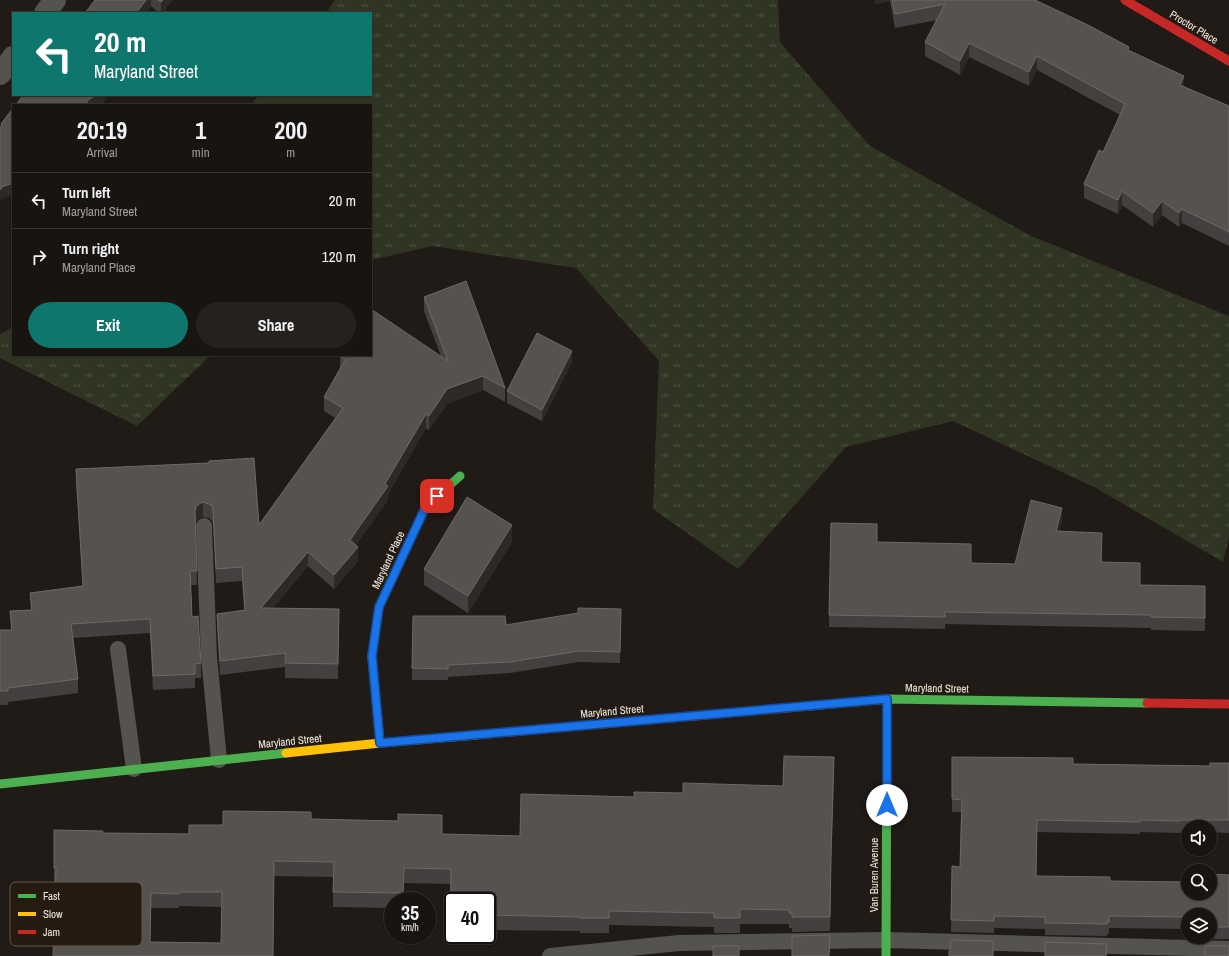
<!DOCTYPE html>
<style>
body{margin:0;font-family:"Archivo Narrow",sans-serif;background:#25211e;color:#f1f3f6;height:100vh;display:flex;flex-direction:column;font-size:15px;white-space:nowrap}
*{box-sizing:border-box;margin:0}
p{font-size:13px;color:#9f9e9f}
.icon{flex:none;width:22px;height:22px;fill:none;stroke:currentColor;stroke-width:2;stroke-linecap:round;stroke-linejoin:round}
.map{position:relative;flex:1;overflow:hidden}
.details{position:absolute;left:12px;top:104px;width:360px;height:252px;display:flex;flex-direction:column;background:#181410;border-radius:0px;box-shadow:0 1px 3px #0004,0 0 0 1px #363330}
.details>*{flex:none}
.guide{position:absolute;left:12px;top:12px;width:360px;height:84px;border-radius:0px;box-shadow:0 1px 3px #0004,0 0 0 1px #363330;background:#0f766e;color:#fff;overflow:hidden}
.tools{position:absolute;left:1181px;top:820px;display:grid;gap:8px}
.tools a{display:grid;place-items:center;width:36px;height:36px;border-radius:50%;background:#181410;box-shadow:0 1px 3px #0004,0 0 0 1px #363330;font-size:20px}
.speed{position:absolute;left:384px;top:892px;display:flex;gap:8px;font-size:20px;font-weight:700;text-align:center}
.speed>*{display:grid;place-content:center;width:52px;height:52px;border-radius:50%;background:#181410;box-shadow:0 1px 3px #0004,0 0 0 1px #363330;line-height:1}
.speed small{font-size:10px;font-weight:400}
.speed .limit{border:2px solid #111;border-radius:6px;background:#fff;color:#111}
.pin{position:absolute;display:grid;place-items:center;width:34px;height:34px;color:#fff;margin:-17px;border-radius:8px;box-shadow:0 2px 6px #0006}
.me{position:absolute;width:44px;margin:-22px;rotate:0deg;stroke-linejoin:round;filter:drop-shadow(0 0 3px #0008)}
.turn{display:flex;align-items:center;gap:14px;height:84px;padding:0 16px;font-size:18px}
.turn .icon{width:52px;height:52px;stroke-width:2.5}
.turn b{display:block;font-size:28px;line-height:34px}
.eta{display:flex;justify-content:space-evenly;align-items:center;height:68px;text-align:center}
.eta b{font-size:24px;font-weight:700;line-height:28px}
.primary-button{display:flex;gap:8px;margin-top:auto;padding:8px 16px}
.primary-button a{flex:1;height:46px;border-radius:24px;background:#0f766e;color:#fff;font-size:16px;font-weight:700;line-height:46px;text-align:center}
.primary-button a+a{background:#25211e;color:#f1f3f6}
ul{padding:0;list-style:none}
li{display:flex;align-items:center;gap:12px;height:56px;padding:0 16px;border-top:1px solid #363330}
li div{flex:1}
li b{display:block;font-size:15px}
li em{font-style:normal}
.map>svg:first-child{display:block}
.grass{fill:url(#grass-tufts)}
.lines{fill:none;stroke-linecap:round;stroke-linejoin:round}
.lane{stroke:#54534e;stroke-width:16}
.street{stroke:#54534e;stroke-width:22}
.fast{stroke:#4caf50;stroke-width:9}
.slow{stroke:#ffc107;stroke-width:9}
.jam{stroke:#c62828;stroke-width:9}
.wall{fill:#43403f;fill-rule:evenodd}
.shaded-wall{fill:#2d2927}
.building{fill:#555250;stroke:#6d6967;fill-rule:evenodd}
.route-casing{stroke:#114b97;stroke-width:10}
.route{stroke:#1a73e8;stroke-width:7}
.labels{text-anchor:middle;stroke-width:3;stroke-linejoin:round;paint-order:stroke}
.street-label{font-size:11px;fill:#ede7e0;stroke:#251b11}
.key{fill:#251b11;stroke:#61584f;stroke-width:1}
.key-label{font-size:11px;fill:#ede7e0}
</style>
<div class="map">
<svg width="1229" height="956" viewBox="0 0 1229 956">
<defs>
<pattern id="grass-tufts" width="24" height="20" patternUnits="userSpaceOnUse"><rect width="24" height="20" fill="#2f3522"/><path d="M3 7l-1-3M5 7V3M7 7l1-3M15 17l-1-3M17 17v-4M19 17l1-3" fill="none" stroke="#4d5242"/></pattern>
</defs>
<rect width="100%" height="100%" fill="#201b16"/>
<!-- grass -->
<path class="grass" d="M 335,0 L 778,0 L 780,42 L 870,146 L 1029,235 L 1229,316 L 1229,537 L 1223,562 L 1096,488 L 953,421 L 846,447 L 738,569 L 653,509 L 659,361 L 576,268 L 433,246 L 371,260 L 371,105 L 251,105 L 259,95 L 371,95 L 371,13 L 326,13 Z
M 13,327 L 13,355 L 211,355 L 137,426 L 0,358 L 0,334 Z"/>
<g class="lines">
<!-- lane -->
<path class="lane" d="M 204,526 L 209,657 L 219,760
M 118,649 L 134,769
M 550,956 L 679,943 L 886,940 L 1229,949"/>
<!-- street -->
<path class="street" d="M 45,13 L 55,0
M 0,74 L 13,57"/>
<!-- fast -->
<path class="fast" d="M 407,547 L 426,506 L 460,476
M 810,706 L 887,699 L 1147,703
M 0,784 L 286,753
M 886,956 L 887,699"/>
<!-- slow -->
<path class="slow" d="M 380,743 L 372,656 L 379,607 L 407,547
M 286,753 L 380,743 L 476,735"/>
<!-- jam -->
<path class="jam" d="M 1125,0 L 1229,61
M 1147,703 L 1229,704
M 476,735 L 810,706"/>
</g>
<!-- wall -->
<path class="wall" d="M 95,0 L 172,0 L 163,13 L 159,13 L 151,6 L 146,13 L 85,13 Z
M 875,0 L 1035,0 L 1129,51 L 1184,87 L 1229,106 L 1229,246 L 1182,223 L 1179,227 L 1162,215 L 1153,227 L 1122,205 L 1118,214 L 1084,198 L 1084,184 L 1103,152 L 1120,115 L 1037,70 L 1029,86 L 969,57 L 960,75 L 925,56 L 925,42 L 937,20 L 895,28 L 890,1 L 875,4 Z
M 424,297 L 505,388 L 505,402 L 483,390 L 447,404 L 429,430 L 426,428 L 388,494 L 388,500 L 356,545 L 358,561 L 334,589 L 308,566 L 273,608 L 339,609 L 338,679 L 285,678 L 285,667 L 220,675 L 217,628 L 217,614 L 244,610 L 242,581 L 216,583 L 213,525 L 212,521 L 209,518 L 203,517 L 199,518 L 196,521 L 195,524 L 197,585 L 191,585 L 192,617 L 201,663 L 201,678 L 195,678 L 195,688 L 153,690 L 150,633 L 73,638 L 78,679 L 78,693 L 8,702 L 8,705 L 0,705 L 0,630 L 11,630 L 10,611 L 31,610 L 30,593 L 83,586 L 76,484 L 76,469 L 209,463 L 259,525 L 335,418 L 324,411 L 324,397 L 340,369 L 340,356 L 441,356 L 424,311 Z
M 572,362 L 542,421 L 507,403 L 507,391 Z
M 1062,520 L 1059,531 L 1102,545 L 1102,562 L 1140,585 L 1205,586 L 1205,631 L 1151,630 L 1151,628 L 945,624 L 945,629 L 829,627 L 831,523 L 877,542 L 971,563 L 1015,564 Z
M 512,542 L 468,613 L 424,585 L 424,569 Z
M 621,609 L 620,663 L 579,662 L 510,673 L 448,677 L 448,680 L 412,680 L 413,616 L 506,625 Z
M 952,757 L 1073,764 L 1210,766 L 1229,763 L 1229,833 L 1210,832 L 1210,827 L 1188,827 L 1188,832 L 1180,832 L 1180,833 L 1140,832 L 1140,834 L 1037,832 L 1036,876 L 1110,881 L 1188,893 L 1229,875 L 1229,939 L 1206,939 L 1206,937 L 1210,937 L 1210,915 L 1188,915 L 1188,929 L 1109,928 L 1109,934 L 1107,934 L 1107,936 L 1045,935 L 1045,929 L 994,928 L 994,933 L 951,932 L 952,866 L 960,867 L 961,812 L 952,812 Z
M 834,772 L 831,870 L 830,931 L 792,932 L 792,928 L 789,928 L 789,924 L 740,924 L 740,933 L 714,933 L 714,927 L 609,925 L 609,933 L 580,933 L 580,931 L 487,930 L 487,901 L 453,901 L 453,935 L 487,935 L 487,945 L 450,944 L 451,884 L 404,883 L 403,901 L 393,901 L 393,908 L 333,907 L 333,877 L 274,876 L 273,956 L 53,956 L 55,882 L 54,882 L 54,830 L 103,833 L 189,834 L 223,825 L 311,819 L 442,834 L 520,836 L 634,797 L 783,786 ZM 179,906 L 222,907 L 221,943 L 150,942 L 151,908 L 179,908 Z"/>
<!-- shaded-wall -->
<path class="shaded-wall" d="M 146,0 L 151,0 L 151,6 L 146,13 L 136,13 Z
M 163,0 L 172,0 L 163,13 L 161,13 L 161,2 Z
M 875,0 L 890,0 L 890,1 L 875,4 Z
M 969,43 L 969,57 L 960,75 L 960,61 Z
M 1037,56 L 1037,70 L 1029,86 L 1029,72 Z
M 1184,76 L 1184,90 L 1180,85 Z
M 96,95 L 108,95 L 104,102 L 99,105 L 85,105 L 88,100 Z
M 13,183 L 13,195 L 2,199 L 0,202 L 0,190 L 2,187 Z
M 1122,191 L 1122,205 L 1118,214 L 1118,200 Z
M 1162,201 L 1162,215 L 1153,227 L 1153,213 Z
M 1182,209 L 1182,223 L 1179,227 L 1179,213 Z
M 572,351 L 572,362 L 542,421 L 542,410 Z
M 483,376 L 483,390 L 447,404 L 429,430 L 429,416 L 447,389 Z
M 426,414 L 426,428 L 388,494 L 388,500 L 350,554 L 350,540 L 385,484 Z
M 203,502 L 203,517 L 199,518 L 196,521 L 195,526 L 195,512 L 196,507 L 199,504 Z
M 1062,508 L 1062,520 L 1056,544 L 1056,531 Z
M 512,525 L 512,542 L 468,613 L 468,596 Z
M 1102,533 L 1102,545 L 1101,575 L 1101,562 Z
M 358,547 L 358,561 L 334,589 L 334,575 Z
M 308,552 L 308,566 L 261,622 L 261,608 Z
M 834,757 L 831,870 L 830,931 L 831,855 Z
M 404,868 L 404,883 L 403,901 L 403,893 Z"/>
<!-- building -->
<path class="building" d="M 95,0 L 146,0 L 136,13 L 85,13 Z
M 158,0 L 163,0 L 161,2 Z
M 892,0 L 1035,0 L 1088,25 L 1129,47 L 1128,50 L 1184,76 L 1180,85 L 1229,106 L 1229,232 L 1182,209 L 1179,213 L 1162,201 L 1153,213 L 1122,191 L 1118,200 L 1084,184 L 1099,150 L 1103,152 L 1125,104 L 1037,56 L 1029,72 L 969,43 L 960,61 L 925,42 L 945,4 L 895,14 Z
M 23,95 L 96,95 L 88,100 L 85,105 L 16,105 Z
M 13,108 L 13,183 L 2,187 L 0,190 L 0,128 L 2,125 L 1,124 Z
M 466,281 L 505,388 L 483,376 L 447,389 L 429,416 L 426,414 L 385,484 L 388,486 L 350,540 L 358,547 L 334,575 L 308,552 L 261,608 L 339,609 L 338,664 L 285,663 L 286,653 L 220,661 L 217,614 L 245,610 L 242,567 L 216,569 L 213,511 L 212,506 L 209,504 L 203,502 L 199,504 L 196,507 L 195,512 L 197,571 L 190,571 L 192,617 L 198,616 L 201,663 L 195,664 L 195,674 L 153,676 L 150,619 L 71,624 L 78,679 L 8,688 L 8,691 L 0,691 L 0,630 L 12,630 L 10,611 L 32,610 L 30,593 L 83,586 L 76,469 L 209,463 L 209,461 L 254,458 L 259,525 L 343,408 L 324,397 L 345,360 L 340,356 L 341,355 L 371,355 L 371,309 L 448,361 L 424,297 Z
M 537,333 L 572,351 L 542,410 L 507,391 Z
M 467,497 L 512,525 L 468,596 L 424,569 Z
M 1031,500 L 1062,508 L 1056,531 L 1102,533 L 1101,562 L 1140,563 L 1140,585 L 1205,586 L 1205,618 L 1151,617 L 1151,615 L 945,612 L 945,617 L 829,615 L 831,523 L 877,524 L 877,542 L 971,544 L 971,563 L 1015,564 Z
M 578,608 L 621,609 L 620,652 L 579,651 L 510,662 L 448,665 L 448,669 L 412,668 L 413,616 L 505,616 L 506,625 L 578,613 Z
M 784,756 L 834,757 L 831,855 L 830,917 L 792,917 L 792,913 L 789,913 L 789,910 L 740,909 L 740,918 L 714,918 L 714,913 L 609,911 L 609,918 L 580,918 L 580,917 L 487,915 L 487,901 L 453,901 L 453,930 L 450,930 L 451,869 L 404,868 L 403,893 L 333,892 L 334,862 L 274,861 L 273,956 L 53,956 L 56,868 L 54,868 L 54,830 L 103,831 L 103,833 L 189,834 L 189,825 L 223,825 L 223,811 L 311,812 L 311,819 L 398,821 L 398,814 L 442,815 L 442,834 L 520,836 L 521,794 L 634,797 L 634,792 L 683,793 L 683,783 L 783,786 ZM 179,892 L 222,892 L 221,943 L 150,942 L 151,893 L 179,894 Z
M 952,757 L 1073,758 L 1073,764 L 1210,766 L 1210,763 L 1229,763 L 1229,820 L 1180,820 L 1180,821 L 1140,820 L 1140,822 L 1037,820 L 1036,876 L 1110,877 L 1110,881 L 1188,882 L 1188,893 L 1210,893 L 1210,883 L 1211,883 L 1211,874 L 1229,875 L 1229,927 L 1210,927 L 1210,915 L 1188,915 L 1188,917 L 1109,916 L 1109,922 L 1107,922 L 1107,924 L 1045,923 L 1045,917 L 994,916 L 994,921 L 951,920 L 952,866 L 960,867 L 962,800 L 952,799 Z
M 830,935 L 829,956 L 792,956 L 792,936 Z
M 951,940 L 993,941 L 993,956 L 949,956 L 949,951 L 950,951 Z
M 1045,942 L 1107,944 L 1106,956 L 1045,956 Z
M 713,946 L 739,946 L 739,956 L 713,956 Z
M 1205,946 L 1229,946 L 1229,956 L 1205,956 Z"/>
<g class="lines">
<!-- route casing -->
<g class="route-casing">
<path id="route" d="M 437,496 L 426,506 L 379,607 L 372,656 L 380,743 L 887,699 L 887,805"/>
</g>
<!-- route -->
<use href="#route" class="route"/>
</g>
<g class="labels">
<!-- street labels -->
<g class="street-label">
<text transform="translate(1194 27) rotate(31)" y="4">Proctor Place</text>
<text transform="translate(388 560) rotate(-65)" y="4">Maryland Place</text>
<text transform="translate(937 688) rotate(1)" y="4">Maryland Street</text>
<text transform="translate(612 711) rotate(-5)" y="4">Maryland Street</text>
<text transform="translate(290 741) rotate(-6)" y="4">Maryland Street</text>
<text transform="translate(874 875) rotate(-90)" y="4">Van Buren Avenue</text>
</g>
</g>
<!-- legend -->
<rect x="10" y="882" width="132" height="64" rx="6" class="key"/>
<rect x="18" y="894" width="18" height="4" fill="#4caf50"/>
<rect x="18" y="912" width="18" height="4" fill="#ffc107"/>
<rect x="18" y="930" width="18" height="4" fill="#c62828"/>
<g class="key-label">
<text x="43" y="900">Fast</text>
<text x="43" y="918">Slow</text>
<text x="43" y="936">Jam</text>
</g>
</svg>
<div class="tools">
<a><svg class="icon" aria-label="sound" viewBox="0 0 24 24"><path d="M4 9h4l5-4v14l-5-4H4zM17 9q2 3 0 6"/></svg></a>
<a><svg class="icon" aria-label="search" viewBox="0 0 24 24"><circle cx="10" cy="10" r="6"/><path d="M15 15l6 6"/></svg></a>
<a><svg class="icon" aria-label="layers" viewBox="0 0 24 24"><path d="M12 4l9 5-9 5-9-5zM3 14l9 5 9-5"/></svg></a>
</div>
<div class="speed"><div>35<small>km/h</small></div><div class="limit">40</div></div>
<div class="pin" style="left:437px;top:496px;background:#d93025"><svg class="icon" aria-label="arrive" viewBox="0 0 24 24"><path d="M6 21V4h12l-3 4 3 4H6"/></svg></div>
<svg class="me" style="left:887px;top:805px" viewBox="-20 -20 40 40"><circle r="19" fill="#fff"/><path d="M0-13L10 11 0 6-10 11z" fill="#1a73e8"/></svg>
<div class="guide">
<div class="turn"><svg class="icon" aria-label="left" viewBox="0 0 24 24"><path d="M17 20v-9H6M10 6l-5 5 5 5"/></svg><div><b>20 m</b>Maryland Street</div></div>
</div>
<section class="details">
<div class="eta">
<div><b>20:19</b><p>Arrival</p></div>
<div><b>1</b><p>min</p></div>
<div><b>200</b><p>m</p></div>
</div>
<ul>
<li><svg class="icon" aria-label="left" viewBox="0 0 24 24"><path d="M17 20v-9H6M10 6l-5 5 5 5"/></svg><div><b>Turn left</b><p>Maryland Street</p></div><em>20 m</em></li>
<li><svg class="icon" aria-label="right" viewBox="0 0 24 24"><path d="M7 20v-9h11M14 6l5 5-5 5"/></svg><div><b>Turn right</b><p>Maryland Place</p></div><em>120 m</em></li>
</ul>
<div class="primary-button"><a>Exit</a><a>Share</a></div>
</section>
</div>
